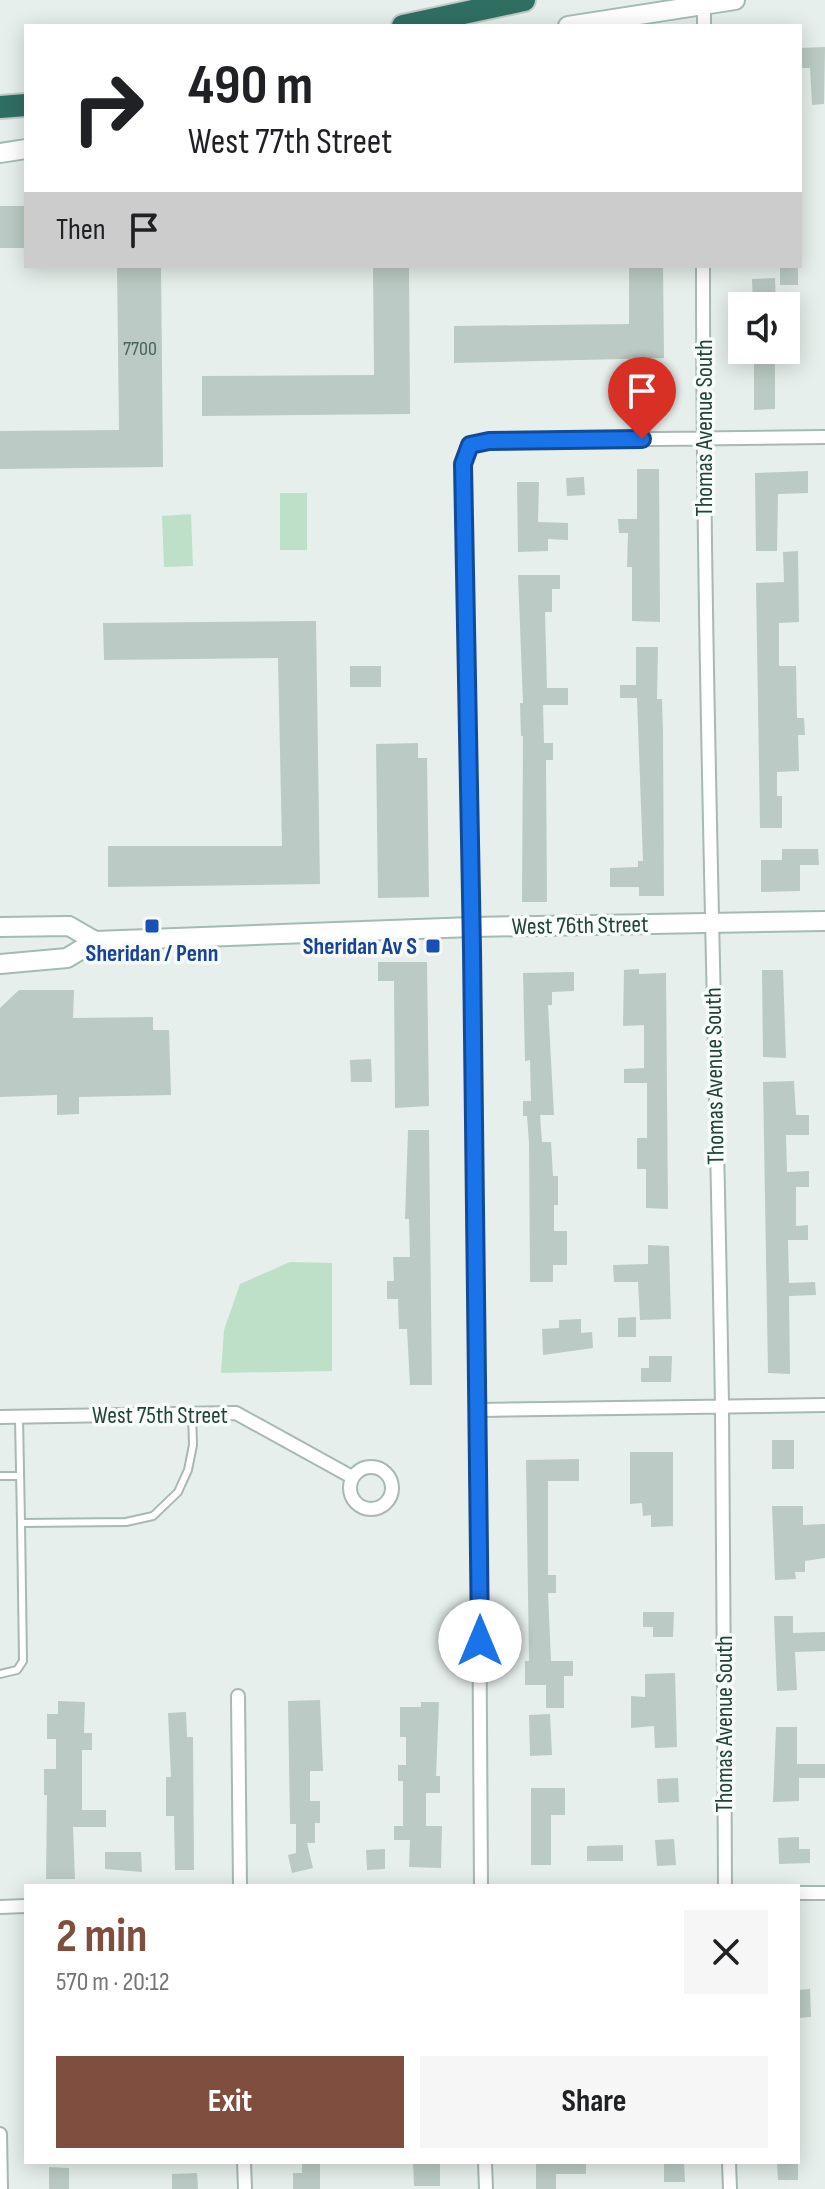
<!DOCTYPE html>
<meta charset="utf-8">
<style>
body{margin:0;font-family:"Sofia Sans Condensed",sans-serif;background:#f6f6f6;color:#202124;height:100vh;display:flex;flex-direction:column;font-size:30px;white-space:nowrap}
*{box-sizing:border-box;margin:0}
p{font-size:26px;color:#757577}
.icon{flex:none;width:44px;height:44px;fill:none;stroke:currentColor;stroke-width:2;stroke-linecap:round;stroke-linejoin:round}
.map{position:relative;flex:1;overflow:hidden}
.side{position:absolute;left:24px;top:1884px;width:776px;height:280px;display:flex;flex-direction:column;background:#fff;border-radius:0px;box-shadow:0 4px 20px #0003}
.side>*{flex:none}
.guide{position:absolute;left:24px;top:24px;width:778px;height:244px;border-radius:0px;box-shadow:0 4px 20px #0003;background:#fff;color:#202124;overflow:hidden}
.fabs{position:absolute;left:728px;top:292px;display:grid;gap:16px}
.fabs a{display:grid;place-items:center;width:72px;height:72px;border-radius:0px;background:#fff;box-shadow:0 4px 20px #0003;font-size:40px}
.pin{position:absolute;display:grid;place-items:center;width:68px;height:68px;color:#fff;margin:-82px -34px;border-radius:50% 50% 50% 0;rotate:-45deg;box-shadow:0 0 8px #0007}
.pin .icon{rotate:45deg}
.me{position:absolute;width:88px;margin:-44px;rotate:0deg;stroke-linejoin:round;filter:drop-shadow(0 0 6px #0008)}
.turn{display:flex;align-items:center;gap:28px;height:168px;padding:0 32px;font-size:36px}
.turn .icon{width:104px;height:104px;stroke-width:2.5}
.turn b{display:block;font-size:56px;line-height:68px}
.then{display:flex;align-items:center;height:76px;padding:0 32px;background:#0003;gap:16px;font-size:30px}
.round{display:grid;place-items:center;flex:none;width:84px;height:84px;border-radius:0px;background:#f6f6f6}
.overview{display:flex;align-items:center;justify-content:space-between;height:136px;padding:0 32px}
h1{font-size:48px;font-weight:700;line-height:60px;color:#7f4e3f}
.action{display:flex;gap:16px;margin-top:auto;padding:16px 32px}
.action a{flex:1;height:92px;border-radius:0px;background:#7f4e3f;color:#fff;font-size:32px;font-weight:700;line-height:92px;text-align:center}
.action a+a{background:#f6f6f6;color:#202124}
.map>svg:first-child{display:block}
.green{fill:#bfe0c8}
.building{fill:#bbcac4}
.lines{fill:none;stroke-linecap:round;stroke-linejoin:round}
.lane-casing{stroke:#a8b8b2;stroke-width:10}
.street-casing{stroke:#a8b8b2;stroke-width:16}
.secondary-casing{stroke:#a4bbb3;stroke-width:22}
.highway-casing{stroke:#c2cac8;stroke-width:26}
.lane{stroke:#fff;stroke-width:6}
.street{stroke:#fff;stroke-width:12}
.secondary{stroke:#fff;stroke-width:18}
.highway{stroke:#2f6f62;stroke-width:22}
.route-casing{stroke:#114b97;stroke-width:20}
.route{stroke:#1a73e8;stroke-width:14}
.transit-dot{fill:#1a4fb4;stroke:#f7fbf9;stroke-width:3}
.labels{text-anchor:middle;stroke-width:7;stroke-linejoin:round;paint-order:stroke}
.number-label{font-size:20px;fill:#4a645c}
.street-label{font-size:24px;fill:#24423a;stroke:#f7fbf9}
.transit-label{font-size:24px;font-weight:bold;fill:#164399;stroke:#f7fbf9;text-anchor:end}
</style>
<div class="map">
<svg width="825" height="2189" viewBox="0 0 825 2189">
<rect width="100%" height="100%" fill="#e6efeb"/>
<!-- green -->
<path class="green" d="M 280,493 L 307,493 L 307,550 L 280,550 Z
M 191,514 L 193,566 L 164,567 L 162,516 Z
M 290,1262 L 332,1263 L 332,1371 L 221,1373 L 224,1330 L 240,1284 Z"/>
<!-- building -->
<path class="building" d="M 825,47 L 824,104 L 812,105 L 810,68 L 800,68 L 800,48 Z
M 0,206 L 26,206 L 26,248 L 0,248 Z
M 117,266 L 161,266 L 163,467 L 0,469 L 0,431 L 119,430 Z
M 373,266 L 409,266 L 410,414 L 202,416 L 202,376 L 374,375 Z
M 629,266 L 663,266 L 664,358 L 454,363 L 454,326 L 629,324 Z
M 780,266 L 798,266 L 798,285 L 780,285 Z
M 775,278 L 776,306 L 753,306 L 752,279 Z
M 748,350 L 775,350 L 775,409 L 754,410 L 754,364 L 748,364 Z
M 637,469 L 659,469 L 660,622 L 632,621 L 632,567 L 627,567 L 628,533 L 619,533 L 618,519 L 637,519 Z
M 808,471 L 808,493 L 778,494 L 777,551 L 756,551 L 755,473 Z
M 584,477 L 585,495 L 567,496 L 566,478 Z
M 517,482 L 539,482 L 538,522 L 568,523 L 568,540 L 548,539 L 548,551 L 518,552 Z
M 798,551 L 799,622 L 779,623 L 779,666 L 796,666 L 797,718 L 804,718 L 805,735 L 798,735 L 799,771 L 777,772 L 777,796 L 782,796 L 782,828 L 760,828 L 756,583 L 784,582 L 783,552 Z
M 518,575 L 560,575 L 560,589 L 552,589 L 552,612 L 545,612 L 547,688 L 568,688 L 568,705 L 543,705 L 544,743 L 553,743 L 553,760 L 546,760 L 547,902 L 522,902 L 523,736 L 521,736 L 520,703 L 523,703 Z
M 316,621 L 320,884 L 108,887 L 108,846 L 282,846 L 278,658 L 104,660 L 103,623 Z
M 636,647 L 658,647 L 657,699 L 662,699 L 663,733 L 664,896 L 639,896 L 639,887 L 610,887 L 610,868 L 638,867 L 638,861 L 643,861 L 637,698 L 620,698 L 620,685 L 636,685 Z
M 350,666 L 381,666 L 381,687 L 350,687 Z
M 418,743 L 418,758 L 427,758 L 429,897 L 378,898 L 376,744 Z
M 782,849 L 818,849 L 819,865 L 800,865 L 800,891 L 761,892 L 761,860 L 782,860 Z
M 378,962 L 427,962 L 429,1106 L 395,1108 L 394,981 L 378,981 Z
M 639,969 L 639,974 L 666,973 L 668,1209 L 646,1208 L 646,1169 L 637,1169 L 637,1138 L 647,1138 L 647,1083 L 624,1083 L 624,1069 L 644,1068 L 644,1025 L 623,1026 L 624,970 Z
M 762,970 L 783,970 L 786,1058 L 763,1057 Z
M 574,972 L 574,991 L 552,992 L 552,1005 L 548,1005 L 554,1115 L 540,1115 L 542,1142 L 551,1142 L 553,1176 L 558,1176 L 558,1205 L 554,1205 L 554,1231 L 567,1231 L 567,1265 L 553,1265 L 553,1282 L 530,1282 L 529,1143 L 527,1116 L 523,1116 L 523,1101 L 531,1101 L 530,1060 L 525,1061 L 523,973 Z
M 19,990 L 74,990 L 73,1018 L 153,1017 L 153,1030 L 169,1030 L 171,1095 L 79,1097 L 79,1114 L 57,1115 L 57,1095 L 0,1097 L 0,1008 Z
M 371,1059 L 372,1082 L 351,1082 L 350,1060 Z
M 794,1081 L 796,1115 L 809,1115 L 809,1135 L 786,1135 L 787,1172 L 809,1171 L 809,1187 L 796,1187 L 796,1226 L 808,1225 L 808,1240 L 788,1240 L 789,1283 L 815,1282 L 816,1295 L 789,1296 L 790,1374 L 768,1373 L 763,1082 Z
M 408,1130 L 429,1130 L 432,1385 L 410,1385 L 407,1329 L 399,1329 L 398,1299 L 387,1299 L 387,1281 L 394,1281 L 393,1257 L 410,1257 L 409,1219 L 405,1219 Z
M 648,1245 L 669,1246 L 671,1319 L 640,1320 L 638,1282 L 614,1282 L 613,1265 L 648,1264 Z
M 636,1317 L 636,1337 L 618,1337 L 618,1318 Z
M 581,1319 L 581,1333 L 592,1332 L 593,1348 L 543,1355 L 542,1329 L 559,1328 L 559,1320 Z
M 649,1356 L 672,1356 L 671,1382 L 641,1382 L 641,1368 L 649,1368 Z
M 772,1440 L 794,1440 L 794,1469 L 772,1469 Z
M 630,1452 L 673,1452 L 673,1526 L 651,1527 L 651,1515 L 643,1516 L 642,1503 L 630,1504 Z
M 579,1459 L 579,1481 L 548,1481 L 548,1575 L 556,1575 L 556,1593 L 548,1593 L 551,1661 L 573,1661 L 573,1676 L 564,1676 L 564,1708 L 546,1708 L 546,1685 L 525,1685 L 525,1661 L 529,1661 L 526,1460 Z
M 772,1506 L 803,1506 L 803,1525 L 825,1524 L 825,1558 L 805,1561 L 805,1572 L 795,1572 L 796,1579 L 775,1580 Z
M 643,1612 L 674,1612 L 673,1637 L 653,1637 L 653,1627 L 643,1627 Z
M 774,1616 L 793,1616 L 793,1633 L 825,1632 L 825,1651 L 795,1652 L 797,1690 L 777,1691 Z
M 675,1673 L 677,1747 L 655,1748 L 654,1726 L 631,1728 L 631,1696 L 645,1697 L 645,1674 Z
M 320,1700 L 323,1771 L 310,1771 L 310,1801 L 320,1801 L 320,1823 L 315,1823 L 315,1843 L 307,1843 L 313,1868 L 292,1873 L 288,1855 L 296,1853 L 296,1824 L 290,1824 L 288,1701 Z
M 58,1701 L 85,1702 L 84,1733 L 92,1733 L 92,1750 L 82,1750 L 82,1810 L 106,1810 L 106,1827 L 73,1827 L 75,1879 L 46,1879 L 47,1795 L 44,1795 L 44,1769 L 56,1769 L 56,1739 L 47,1739 L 47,1714 L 58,1714 Z
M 421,1702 L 439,1702 L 436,1776 L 440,1776 L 440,1793 L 426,1793 L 426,1826 L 442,1826 L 441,1868 L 409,1867 L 410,1840 L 394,1840 L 394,1826 L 403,1826 L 403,1781 L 398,1781 L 398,1765 L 406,1765 L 406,1737 L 400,1737 L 400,1707 L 421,1707 Z
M 186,1712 L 187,1737 L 193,1737 L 194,1870 L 175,1870 L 174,1816 L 166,1816 L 166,1777 L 171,1777 L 168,1713 Z
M 550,1714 L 552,1755 L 530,1756 L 529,1715 Z
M 776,1727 L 797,1727 L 797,1764 L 825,1764 L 825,1778 L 799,1778 L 799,1801 L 773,1802 Z
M 678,1778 L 679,1802 L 658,1803 L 657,1779 Z
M 531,1788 L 565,1788 L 565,1815 L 551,1815 L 551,1865 L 531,1865 Z
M 799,1837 L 799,1849 L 810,1849 L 810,1863 L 779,1864 L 778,1838 Z
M 674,1839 L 676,1865 L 657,1866 L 655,1840 Z
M 623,1845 L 623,1861 L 587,1861 L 587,1846 Z
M 385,1849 L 385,1869 L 367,1870 L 366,1850 Z
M 105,1852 L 141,1852 L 142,1872 L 105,1869 Z
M 810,1989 L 811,2017 L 798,2018 L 798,1990 Z
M 302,2162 L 320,2162 L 320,2189 L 293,2189 L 293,2173 L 302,2173 Z
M 413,2162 L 440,2162 L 440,2186 L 414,2186 Z
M 536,2162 L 586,2162 L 586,2174 L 556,2174 L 556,2189 L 536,2189 Z
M 664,2162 L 684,2162 L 685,2182 L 664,2182 Z
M 777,2162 L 798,2162 L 798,2180 L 778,2180 Z
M 49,2167 L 69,2168 L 69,2189 L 49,2189 Z
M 197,2173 L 198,2189 L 172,2189 L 172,2174 Z"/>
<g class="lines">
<!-- lane casing -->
<g class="lane-casing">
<path id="lane" d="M 19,1417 L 21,1523 L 126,1522 L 153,1516 L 178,1492 L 188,1470 L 193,1445 L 192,1413
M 0,1476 L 20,1476
M 0,1674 L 17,1670 L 23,1661 L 21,1523"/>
</g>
<!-- street casing -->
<g class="street-casing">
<path id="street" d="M 704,26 L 704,3
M 703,266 C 703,646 716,1026 722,1406 C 724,1566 724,1726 725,1886
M 478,1410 L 825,1405
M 0,1417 L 236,1413 L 352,1477
M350 1488a21 21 0 1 1 42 0a21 21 0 1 1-42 0Z
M 238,1696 L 240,1886
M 481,1886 L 478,1410 L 463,464 L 470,445 L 489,441 L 825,437
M 798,1893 L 825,1893
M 0,1907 L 26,1906
M 0,2134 L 1,2189
M 244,2162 L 245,2189
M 485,2162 L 486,2189
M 729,2162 L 730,2189"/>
</g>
<!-- secondary casing -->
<g class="secondary-casing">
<path id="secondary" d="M 568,26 L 735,0
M 0,153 L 26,149
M 0,927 L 69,926 L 95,941
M 0,964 L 67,958 L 95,941 L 472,927 L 825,921"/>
</g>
<!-- highway casing -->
<g class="highway-casing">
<path id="highway" d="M 403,26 L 524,0
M 0,107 L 26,105"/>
</g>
<!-- lane -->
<use href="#lane" class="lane"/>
<!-- street -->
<use href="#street" class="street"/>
<!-- secondary -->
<use href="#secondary" class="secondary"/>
<!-- highway -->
<use href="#highway" class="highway"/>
</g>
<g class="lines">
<!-- route casing -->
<g class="route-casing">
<path id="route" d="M 480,1641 L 472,949 L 463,464 L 470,445 L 489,441 L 642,439"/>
</g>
<!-- route -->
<use href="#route" class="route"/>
</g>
<!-- markers -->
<g class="transit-dot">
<rect x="144" y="918" width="16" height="16" rx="4"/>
<rect x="425" y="938" width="16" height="16" rx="4"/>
</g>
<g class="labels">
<!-- number labels -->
<g class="number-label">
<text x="140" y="355">7700</text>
</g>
<!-- street labels -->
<g class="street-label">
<text transform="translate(704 428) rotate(-90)" y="8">Thomas Avenue South</text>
<text transform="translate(580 925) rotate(-1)" y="8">West 76th Street</text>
<text transform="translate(714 1076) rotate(-91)" y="8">Thomas Avenue South</text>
<text x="160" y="1423">West 75th Street</text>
<text transform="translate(724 1724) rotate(-90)" y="8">Thomas Avenue South</text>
</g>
<!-- transit labels -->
<g class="transit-label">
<text x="417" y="954">Sheridan Av S</text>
<text x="152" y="961" text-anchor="middle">Sheridan / Penn</text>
</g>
</g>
</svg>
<div class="fabs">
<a><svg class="icon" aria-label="sound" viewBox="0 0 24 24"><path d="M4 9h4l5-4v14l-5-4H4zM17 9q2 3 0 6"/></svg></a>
</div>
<div class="pin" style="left:642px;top:439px;background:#d93025"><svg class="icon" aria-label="arrive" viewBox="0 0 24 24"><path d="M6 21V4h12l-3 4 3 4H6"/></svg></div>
<svg class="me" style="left:480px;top:1641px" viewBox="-20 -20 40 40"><circle r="19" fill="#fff"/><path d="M0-13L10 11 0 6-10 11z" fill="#1a73e8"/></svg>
<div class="guide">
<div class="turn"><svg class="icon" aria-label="right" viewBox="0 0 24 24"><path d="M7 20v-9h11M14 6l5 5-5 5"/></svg><div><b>490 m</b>West 77th Street</div></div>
<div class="then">Then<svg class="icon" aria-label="arrive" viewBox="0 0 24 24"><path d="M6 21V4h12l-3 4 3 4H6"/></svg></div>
</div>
<section class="side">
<div class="overview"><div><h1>2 min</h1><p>570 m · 20:12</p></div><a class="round"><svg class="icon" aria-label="close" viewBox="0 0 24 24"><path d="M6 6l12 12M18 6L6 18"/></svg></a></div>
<div class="action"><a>Exit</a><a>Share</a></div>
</section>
</div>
